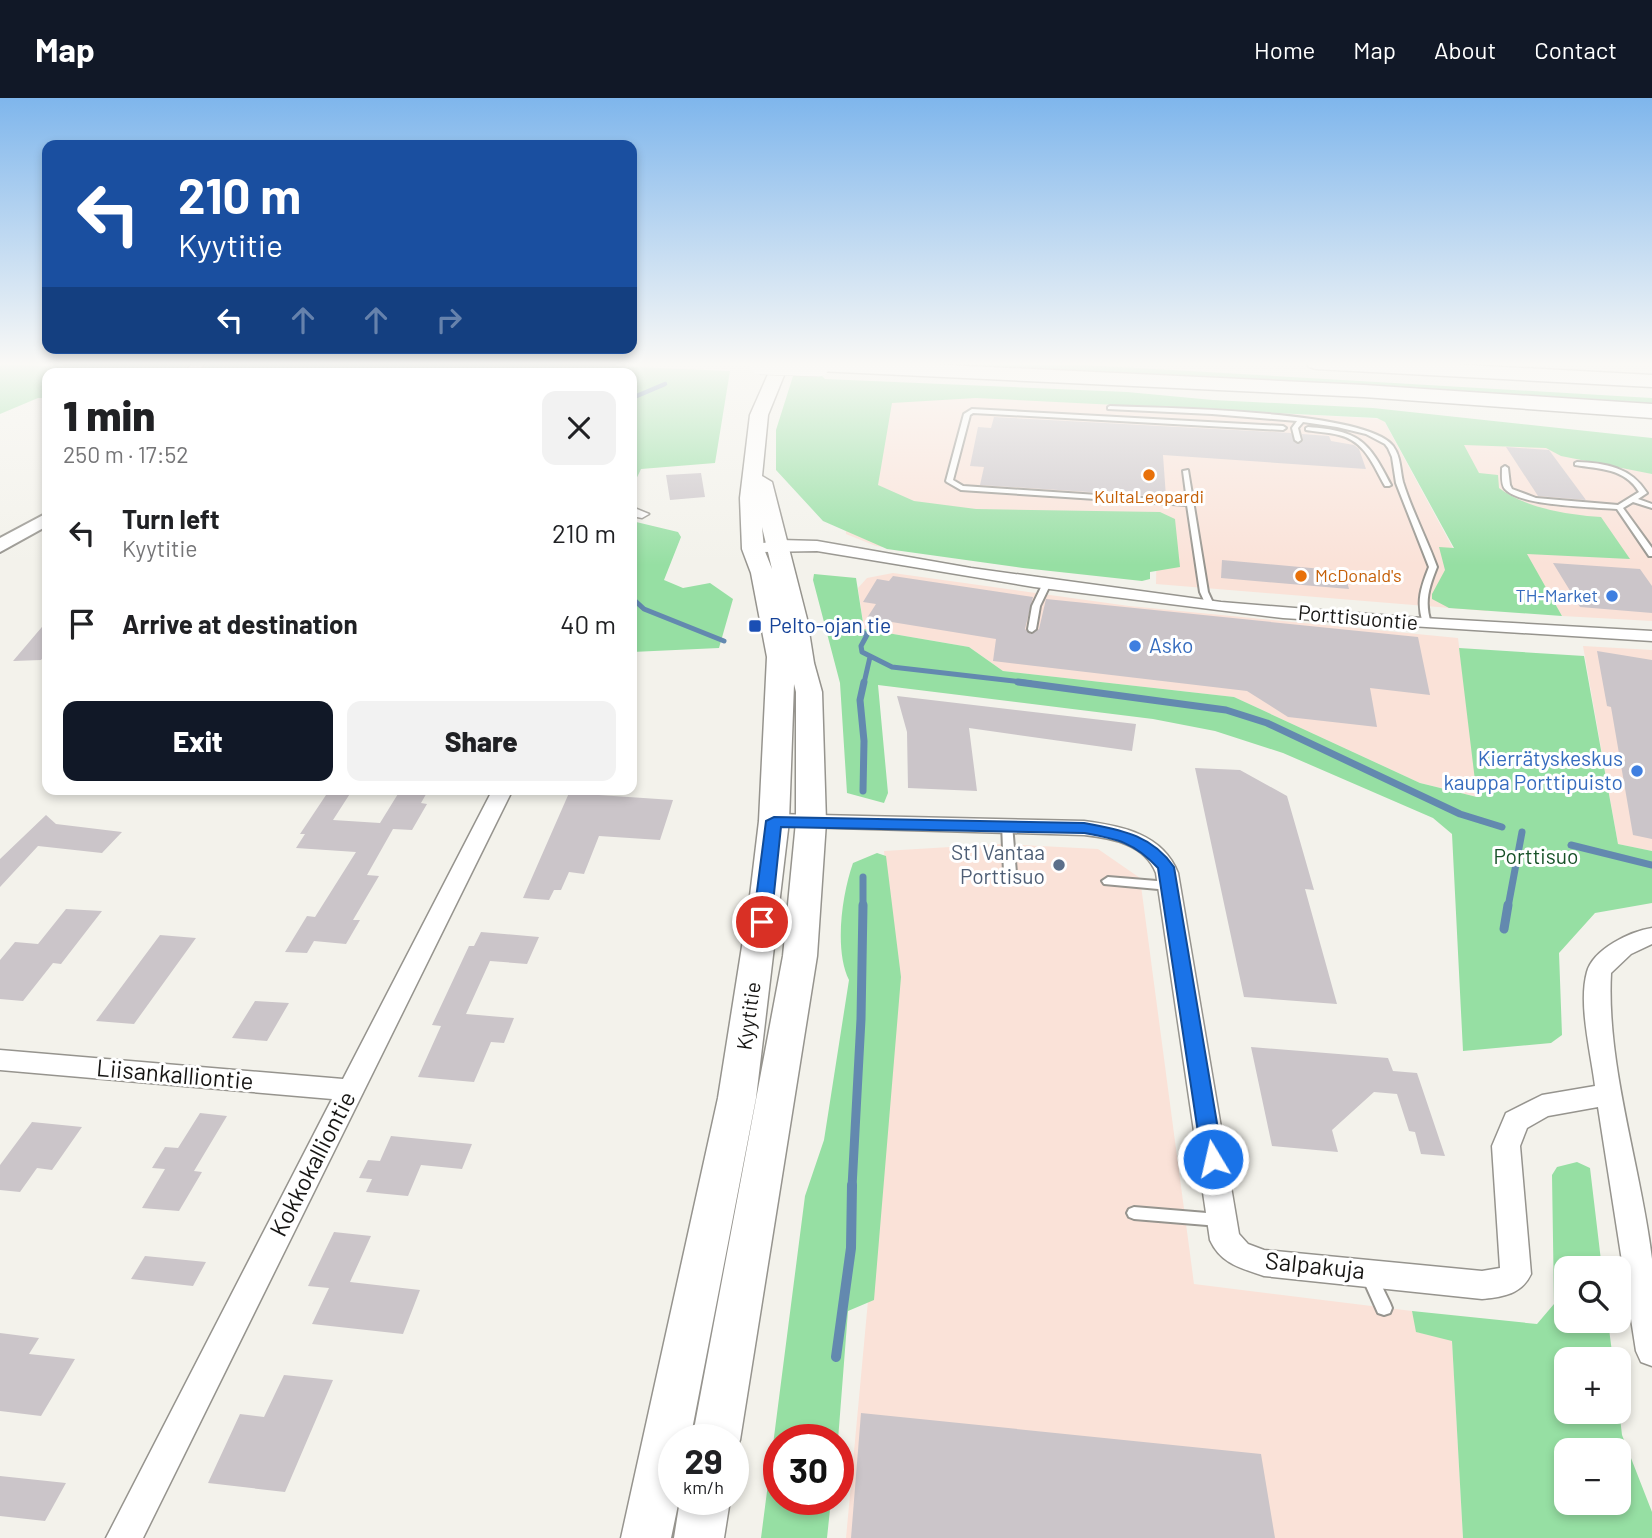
<!DOCTYPE html>
<meta charset="utf-8">
<style>
body{margin:0;font-family:Barlow,sans-serif;background:#f2f2f2;color:#202124;height:100vh;display:flex;flex-direction:column;font-size:26px;white-space:nowrap}
*{box-sizing:border-box;margin:0}
p{font-size:23px;color:#757577}
.icon{flex:none;width:38px;height:38px;fill:none;stroke:currentColor;stroke-width:2;stroke-linecap:round;stroke-linejoin:round}
.map{position:relative;flex:1;overflow:hidden}
.drawer{position:absolute;left:42px;top:270px;width:595px;height:427px;display:flex;flex-direction:column;background:#fff;border-radius:14px;box-shadow:0 4px 10px #0003}
.drawer>*{flex:none}
.top-card{position:absolute;left:42px;top:42px;width:595px;height:214px;border-radius:14px;box-shadow:0 4px 10px #0003;background:#1a4fa0;color:#fff;overflow:hidden}
.controls{position:absolute;left:1554px;top:1158px;display:grid;gap:14px}
.controls a{display:grid;place-items:center;width:77px;height:77px;border-radius:14px;background:#fff;box-shadow:0 4px 10px #0003;font-size:35px}
.speed{position:absolute;left:658px;top:1326px;display:flex;gap:14px;font-size:35px;font-weight:700;text-align:center}
.speed>*{display:grid;place-content:center;width:91px;height:91px;border-radius:50%;background:#fff;box-shadow:0 4px 10px #0003;line-height:1}
.speed small{font-size:18px;font-weight:400}
.speed .limit{border:10px solid #d22;background:#fff;color:#111}
.pin{position:absolute;display:grid;place-items:center;width:60px;height:60px;color:#fff;margin:-30px;border:4px solid #fff;border-radius:50%;box-shadow:0 2px 7px #0007}
.me{position:absolute;width:77px;margin:-38px;rotate:351deg;stroke-linejoin:round;filter:drop-shadow(0 0 5px #0008)}
.turn{display:flex;align-items:center;gap:24px;height:147px;padding:0 21px;font-size:32px}
.turn .icon{width:91px;height:91px;stroke-width:2.5}
.turn b{display:block;font-size:49px;line-height:60px}
.lanes{display:flex;align-items:center;height:66px;padding:0 21px;background:#0003;justify-content:center;gap:35px;direction:ltr}
.lanes .off{opacity:.35}
.round{display:grid;place-items:center;flex:none;width:74px;height:74px;border-radius:14px;background:#f2f2f2}
.overview{display:flex;align-items:center;justify-content:space-between;height:119px;padding:0 21px}
h1{font-size:42px;font-weight:800;line-height:52px}
.cta{display:flex;gap:14px;margin-top:auto;padding:14px 21px}
.cta a{flex:1;height:80px;border-radius:14px;background:#111827;color:#fff;font-size:28px;font-weight:800;line-height:80px;text-align:center}
.cta a+a{background:#f2f2f2;color:#202124}
ul{padding:0;list-style:none}
li{display:flex;align-items:center;gap:21px;height:91px;padding:0 21px}
li div{flex:1}
li b{display:block;font-size:26px}
li em{font-style:normal}
header{display:flex;align-items:center;gap:42px;box-sizing:border-box;height:98px;padding:0 35px;background:#111827;color:#fff}
header strong{font-size:33px}
nav{display:flex;gap:38px;margin-inline-start:auto;font-size:24px}
.map>svg:first-child{display:block}
.commercial{fill:#fae2d8}
.green{fill:#96dfa3;fill-rule:evenodd}
.lines{fill:none;stroke-linecap:round;stroke-linejoin:round}
.stream-far4{stroke:#6389af;stroke-width:4.5}
.stream-far3{stroke:#6389af;stroke-width:5}
.stream-far2{stroke:#6389af;stroke-width:7}
.stream-far1{stroke:#6389af;stroke-width:9}
.stream{stroke:#6389af;stroke-width:10}
.building{fill:#cbc5c9}
.service-casing{stroke:#96948e;stroke-width:4}
.minor-casing{stroke:#96948e;stroke-width:3}
.tertiary-casing{stroke:#96948e;stroke-width:4}
.secondary-casing{stroke:#96948e;stroke-width:3}
.motorway-casing{stroke:#96948e;stroke-width:3}
.service{fill:#fff;fill-rule:evenodd}
.minor{fill:#fff;fill-rule:evenodd}
.tertiary{fill:#fff;fill-rule:evenodd}
.secondary{fill:#fff;fill-rule:evenodd}
.motorway{fill:#fff;fill-rule:evenodd}
.motorway-bridge-casing{stroke:#96948e;stroke-width:24;stroke-linecap:butt}
.motorway-bridge{stroke:#fff;stroke-width:23}
.route{fill:#1a73e8;stroke:#114b97;stroke-width:2}
.food-dot{fill:#e8710a;stroke:#fff;stroke-width:2.5}
.shop-dot{fill:#3f7fe0;stroke:#fff;stroke-width:2.5}
.transit-dot{fill:#1a4fb4;stroke:#fff;stroke-width:2.5}
.service-dot{fill:#5c6f8a;stroke:#fff;stroke-width:2.5}
.labels{text-anchor:middle;stroke-width:6;stroke-linejoin:round;paint-order:stroke}
.far-food-label{font-size:18px;fill:#c56008;stroke:#fff}
.far-shop-label{font-size:18px;fill:#366cbe;stroke:#fff;text-anchor:end}
.street-label{font-size:21px;fill:#171614;stroke:#fff}
.transit-label{font-size:21px;fill:#164399;stroke:#fff;text-anchor:start}
.shop-label{font-size:21px;fill:#366cbe;stroke:#fff;text-anchor:start}
.service-label{font-size:21px;fill:#4e5e75;stroke:#fff;text-anchor:end}
.park-label{font-size:21px;fill:#165127;stroke:#fff}
.near-street-label{font-size:24px;fill:#171614;stroke:#fff}
</style>
<header>
<strong>Map</strong>
<nav><a>Home</a><a>Map</a><a>About</a><a>Contact</a></nav>
</header>
<div class="map">
<svg width="1652" height="1440" viewBox="0 0 1652 1440">
<rect width="100%" height="100%" fill="#f3f2eb"/>
<!-- commercial -->
<path class="commercial" d="M 836,295 L 968,298 L 1383,321 L 1487,513 L 1156,486 L 1157,425 L 972,461 L 876,448 L 846,436 Z
M 1456,336 L 1624,342 L 1652,374 L 1652,523 L 1562,518 Z
M 893,475 L 1129,508 L 1458,540 L 1478,699 L 1420,685 L 1234,599 L 1003,573 L 969,549 L 864,531 L 858,490 L 867,480 Z
M 1583,548 L 1652,552 L 1652,753 L 1618,746 Z
M 1000,746 L 1098,751 L 1140,780 L 1194,1186 L 1412,1213 L 1417,1234 L 1452,1242 L 1463,1440 L 846,1440 L 897,890 L 884,753 Z"/>
<!-- green -->
<path class="green" d="M 67,265 L 192,265 L 185,275 L 47,275 L 47,300 L 38,300 L 0,316 L 0,266 L 48,268 Z
M 208,265 L 545,265 L 730,273 L 715,365 L 641,371 L 632,390 L 632,275 L 199,275 Z
M 864,265 L 1086,267 L 1652,300 L 1652,309 L 1068,274 Z
M 794,275 L 821,277 L 825,281 L 1127,294 L 1213,302 L 1373,310 L 1652,340 L 1652,376 L 1561,358 L 1546,350 L 1464,347 L 1479,375 L 1498,377 L 1499,390 C 1526,410 1568,417 1601,419 L 1630,461 L 1527,456 L 1562,518 L 1449,510 L 1432,501 L 1432,496 L 1445,472 L 1439,449 L 1454,450 L 1385,324 L 1377,320 L 976,300 L 892,305 L 878,387 L 914,403 L 976,411 L 1160,414 L 1175,421 L 1180,469 L 1150,474 L 1150,481 L 1142,483 L 1023,470 L 887,451 L 823,423 L 776,372 L 776,332 Z
M 632,423 L 678,434 L 681,439 L 664,482 L 683,490 L 710,485 L 733,501 L 719,550 L 632,554 Z
M 814,476 L 856,480 L 864,531 L 969,549 L 1003,573 L 1234,599 L 1420,685 L 1477,699 L 1459,550 L 1584,558 L 1618,746 L 1652,753 L 1652,805 L 1595,815 L 1559,855 L 1562,937 L 1551,945 L 1463,953 L 1452,736 L 1433,720 L 1283,655 L 1215,633 L 1153,621 L 878,587 L 888,695 L 884,705 L 847,695 L 840,585 L 813,482 Z
M 877,755 L 886,758 L 901,879 L 874,1202 L 848,1213 L 838,1342 L 779,1342 L 779,1402 L 831,1402 L 827,1440 L 761,1440 L 805,1098 L 824,1042 L 849,882 C 834,852 842,796 853,765 Z
M 1577,1064 L 1590,1070 L 1602,1171 L 1566,1171 L 1566,1223 L 1608,1223 L 1613,1262 L 1566,1262 L 1566,1314 L 1619,1314 L 1619,1311 L 1622,1337 L 1652,1414 L 1652,1440 L 1463,1440 L 1452,1243 L 1416,1234 L 1412,1213 L 1537,1226 L 1554,1206 L 1552,1077 L 1557,1069 ZM 1566,1353 L 1619,1353 L 1619,1405 L 1566,1405 Z"/>
<g class="lines">
<!-- stream-far4 -->
<path class="stream-far4" d="M 632,300 L 665,286"/>
<!-- stream-far3 -->
<path class="stream-far3" d="M 632,500 L 644,511 L 724,543
M 857,531 L 867,537 L 861,548 L 862,554 L 892,569 L 1031,585
M 864,585 L 870,559"/>
<!-- stream-far2 -->
<path class="stream-far2" d="M 1018,584 L 1226,612 L 1267,625 L 1460,716 L 1502,729
M 863,693 L 864,643 L 860,602 L 864,584
M 1571,747 L 1652,767
M 863,809 L 863,779
M 1508,809 L 1522,734"/>
<!-- stream-far1 -->
<path class="stream-far1" d="M 1504,831 L 1508,807
M 852,1089 L 861,921 L 863,807"/>
<!-- stream -->
<path class="stream" d="M 836,1259 L 851,1150 L 852,1087"/>
</g>
<!-- building -->
<path class="building" d="M 994,319 L 1291,335 L 1297,346 L 1303,343 L 1302,336 L 1329,338 L 1331,343 L 1354,347 L 1359,351 L 1366,371 L 1163,357 L 1166,399 L 980,387 L 984,369 L 970,368 L 978,329 L 991,330 Z
M 1506,349 L 1549,352 L 1586,402 L 1538,398 Z
M 701,375 L 705,399 L 670,402 L 666,377 Z
M 1222,462 L 1344,473 L 1349,491 L 1221,480 Z
M 1553,465 L 1640,471 L 1652,488 L 1652,515 L 1580,509 Z
M 893,478 L 1033,499 L 1025,531 L 1031,536 L 1039,531 L 1046,501 L 1418,539 L 1430,597 L 1370,590 L 1377,629 L 1288,619 L 1247,593 L 993,563 L 996,541 L 867,520 L 876,506 L 863,504 L 877,481 L 889,483 Z
M 47,523 L 47,555 L 41,562 L 13,563 Z
M 1597,553 L 1652,562 L 1652,741 L 1633,737 L 1611,609 L 1607,608 Z
M 897,598 L 1136,626 L 1132,653 L 969,630 L 977,693 L 908,690 L 907,634 Z
M 1195,670 L 1240,672 L 1287,698 L 1314,792 L 1305,791 L 1337,906 L 1244,899 Z
M 330,691 L 353,691 L 333,722 L 380,725 L 401,691 L 429,691 L 421,705 L 427,706 L 412,732 L 393,731 L 367,777 L 379,778 L 353,822 L 360,822 L 346,846 L 314,843 L 307,855 L 285,854 L 307,818 L 315,819 L 356,754 L 296,750 L 305,736 L 300,736 Z
M 569,695 L 673,702 L 660,742 L 599,738 L 584,776 L 569,774 L 561,792 L 554,792 L 549,802 L 523,800 Z
M 46,717 L 56,726 L 122,734 L 102,755 L 38,748 L 0,789 L 0,761 Z
M 66,811 L 102,813 L 61,866 L 53,865 L 23,903 L 0,901 L 0,862 L 15,844 L 38,846 Z
M 481,834 L 539,839 L 527,866 L 490,863 L 466,916 L 514,920 L 504,945 L 491,944 L 474,984 L 418,979 L 441,928 L 432,927 L 469,848 L 474,848 Z
M 160,837 L 196,840 L 134,926 L 96,923 Z
M 255,903 L 289,905 L 267,943 L 232,940 Z
M 1251,949 L 1388,960 L 1393,973 L 1417,975 L 1445,1058 L 1421,1056 L 1415,1034 L 1409,1033 L 1397,996 L 1374,994 L 1332,1032 L 1338,1054 L 1272,1048 Z
M 200,1015 L 227,1018 L 194,1073 L 202,1074 L 179,1113 L 142,1110 L 165,1071 L 152,1070 L 165,1049 L 178,1050 Z
M 32,1024 L 82,1029 L 52,1072 L 37,1070 L 20,1094 L 0,1092 L 0,1067 Z
M 391,1038 L 472,1046 L 462,1071 L 421,1067 L 408,1098 L 366,1094 L 372,1081 L 359,1080 L 368,1062 L 380,1063 Z
M 334,1134 L 371,1138 L 350,1184 L 420,1192 L 403,1236 L 312,1226 L 329,1190 L 308,1188 Z
M 145,1158 L 206,1164 L 193,1188 L 131,1181 Z
M 0,1235 L 39,1240 L 29,1256 L 75,1261 L 41,1318 L 0,1313 Z
M 284,1277 L 333,1282 L 285,1394 L 208,1385 L 240,1316 L 264,1319 Z
M 861,1315 L 1261,1356 L 1275,1440 L 851,1440 Z
M 0,1378 L 66,1385 L 45,1423 L 0,1418 Z"/>
<g class="lines">
<!-- service casing -->
<g class="service-casing">
<path id="service" d="M 1110,308 C 1160,310 1366,312 1393,348 C 1401,359 1400,372 1403,384 C 1412,413 1427,441 1437,469 C 1429,489 1424,504 1431,525 L 1427,528 L 1423,525 C 1416,504 1421,489 1429,469 L 1396,385 L 1392,359 L 1388,350 L 1385,346 L 1366,336 L 1337,329 L 1303,324 L 1298,330 L 1301,342 L 1298,344 L 1295,342 L 1292,330 L 1297,323 L 1212,316 L 1108,311 L 1108,309 Z
M 972,311 L 1283,328 L 1286,330 L 1283,332 L 973,315 L 970,317 L 953,382 L 963,388 L 1187,403 L 1183,373 L 1188,372 L 1208,494 L 1214,507 L 1210,509 L 1206,507 L 1200,494 L 1187,407 L 961,392 L 947,384 L 946,383 L 964,316 Z
M 1308,329 C 1359,333 1368,342 1391,387 L 1389,388 L 1385,388 C 1373,367 1365,343 1339,337 C 1328,334 1317,334 1306,332 L 1306,330 Z
M 1577,364 C 1605,365 1631,369 1647,395 L 1638,401 L 1652,406 L 1652,410 L 1633,404 L 1623,410 L 1652,450 L 1652,458 L 1649,458 L 1617,411 C 1594,409 1519,408 1505,391 C 1501,386 1502,377 1502,370 L 1505,368 L 1508,370 L 1510,387 L 1512,391 L 1536,400 L 1618,407 L 1639,394 C 1625,370 1599,371 1575,367 L 1575,365 Z
M 1044,483 L 1050,483 L 1051,485 L 1040,508 L 1036,531 L 1032,534 L 1029,533 L 1028,531 L 1032,508 Z
M 1007,723 L 1012,726 L 1016,775 L 1010,779 L 1004,775 L 1002,726 Z
M 1108,779 L 1169,784 L 1175,788 L 1169,792 L 1104,786 L 1102,783 Z
M 1134,1109 L 1219,1116 L 1224,1118 L 1226,1122 L 1224,1126 L 1219,1128 L 1134,1121 L 1129,1119 L 1127,1115 L 1129,1111 Z
M 1369,1170 L 1374,1172 L 1390,1205 L 1392,1210 L 1390,1215 L 1384,1217 L 1378,1215 L 1361,1177 L 1364,1172 Z"/>
</g>
<!-- minor casing -->
<g class="minor-casing">
<path id="minor" d="M 193,265 L 205,265 L 197,275 L 184,275 Z
M 632,409 L 649,416 L 642,420 L 632,418 Z
M 780,442 L 817,443 L 971,470 L 1221,504 L 1406,519 L 1652,533 L 1652,543 L 1283,520 L 1034,489 L 817,453 L 762,454 L 754,449 L 757,446 Z
M 493,691 L 513,691 L 143,1440 L 106,1440 L 332,1001 L 0,972 L 0,952 L 343,981 Z
M 774,716 L 1084,723 C 1122,728 1163,736 1178,775 L 1239,1136 L 1248,1146 L 1264,1152 L 1482,1173 L 1500,1170 L 1492,1048 L 1506,1015 L 1542,997 L 1595,988 C 1591,955 1578,906 1587,874 C 1593,851 1631,833 1652,830 L 1652,846 L 1631,856 L 1611,875 C 1606,967 1641,1069 1652,1161 C 1652,1196 1652,1233 1652,1268 L 1641,1264 L 1636,1253 L 1598,1009 L 1548,1018 L 1527,1030 L 1520,1048 L 1531,1176 C 1522,1196 1503,1199 1482,1201 L 1264,1178 C 1241,1170 1221,1166 1210,1142 L 1156,775 C 1145,746 1112,740 1084,737 L 767,728 L 763,723 L 767,718 Z"/>
</g>
<!-- tertiary casing -->
<g class="tertiary-casing">
<path id="tertiary" d="M 47,415 L 47,428 L 0,454 L 0,440 Z"/>
</g>
<!-- secondary casing -->
<g class="secondary-casing">
<path id="secondary" d="M 773,265 L 789,265 L 768,317 L 762,378 L 772,384 L 807,521 L 814,565 L 822,594 L 826,724 L 817,858 L 740,1342 L 733,1358 L 733,1342 L 692,1342 L 783,858 L 796,724 L 796,594 L 794,586 L 789,723 L 756,1000 L 690,1342 L 674,1342 L 674,1402 L 679,1402 L 671,1440 L 621,1440 L 718,1000 L 750,798 L 759,723 L 767,559 L 751,475 L 742,451 L 740,400 L 750,317 ZM 762,429 L 772,471 L 764,451 Z
M 680,1402 L 730,1402 L 724,1440 L 674,1440 Z"/>
</g>
<!-- motorway casing -->
<g class="motorway-casing">
<path id="motorway" d="M 809,265 L 904,265 L 1364,287 L 1652,306 L 1652,320 L 1364,299 L 818,273 L 811,271 Z
M 1306,265 L 1430,265 L 1652,277 L 1652,289 L 1316,271 L 1309,269 Z"/>
</g>
<!-- service -->
<use href="#service" class="service"/>
<!-- minor -->
<use href="#minor" class="minor"/>
<!-- tertiary -->
<use href="#tertiary" class="tertiary"/>
<!-- secondary -->
<use href="#secondary" class="secondary"/>
<!-- motorway -->
<use href="#motorway" class="motorway"/>
<!-- motorway-bridge casing -->
<g class="motorway-bridge-casing">
<path id="motorway-bridge" d="M 760,265 L 818,267"/>
</g>
<!-- motorway-bridge -->
<use href="#motorway-bridge" class="motorway-bridge"/>
</g>
<!-- sky -->
<linearGradient id="sky" x2="0" y2="1"><stop stop-color="#7fb6ec"/><stop offset="0.57" stop-color="#faf9f6"/><stop offset="1" stop-color="#faf9f6" stop-opacity="0"/></linearGradient>
<rect width="1652" height="467" fill="url(#sky)"/>
<!-- route -->
<path class="route" d="M 774,719 L 1084,725 C 1120,732 1151,736 1174,769 L 1223,1061 L 1220,1068 L 1213,1070 L 1205,1068 L 1202,1061 L 1158,770 C 1134,744 1117,741 1084,735 L 781,729 L 771,824 L 762,830 L 753,824 L 766,723 Z"/>
<!-- markers -->
<g class="food-dot">
<circle cx="1149" cy="377" r="7"/>
<circle cx="1301" cy="478" r="7"/>
</g>
<g class="shop-dot">
<circle cx="1612" cy="498" r="7"/>
<circle cx="1135" cy="548" r="7"/>
<circle cx="1637" cy="673" r="7"/>
</g>
<rect class="transit-dot" x="748" y="521" width="14" height="14" rx="3.5"/>
<circle class="service-dot" cx="1059" cy="767" r="7"/>
<g class="labels">
<!-- far-food labels -->
<g class="far-food-label">
<text x="1149" y="405">KultaLeopardi</text>
<text x="1315" y="484" text-anchor="start">McDonald's</text>
</g>
<!-- far-shop labels -->
<g class="far-shop-label">
<text x="1598" y="504">TH-Market</text>
</g>
<!-- street labels -->
<g class="street-label">
<text transform="translate(1358 520) rotate(5)" y="7">Porttisuontie</text>
<text transform="translate(749 918) rotate(-82)" y="7">Kyytitie</text>
</g>
<!-- transit labels -->
<g class="transit-label">
<text x="769" y="535">Pelto-ojan tie</text>
</g>
<!-- shop labels -->
<g class="shop-label">
<text x="1149" y="555">Asko</text>
<text x="1623" y="668" text-anchor="end">Kierrätyskeskus<tspan x="1623" dy="24">kauppa Porttipuisto</tspan></text>
</g>
<!-- service labels -->
<g class="service-label">
<text x="1045" y="762">St1 Vantaa<tspan x="1045" dy="24">Porttisuo</tspan></text>
</g>
<!-- park labels -->
<g class="park-label">
<text x="1536" y="766">Porttisuo</text>
</g>
<!-- near-street labels -->
<g class="near-street-label">
<text transform="translate(175 977) rotate(5)" y="8">Liisankalliontie</text>
<text transform="translate(313 1066) rotate(-63)" y="8">Kokkokalliontie</text>
<text transform="translate(1315 1168) rotate(6)" y="8">Salpakuja</text>
</g>
</g>
</svg>
<div class="controls">
<a><svg class="icon" aria-label="search" viewBox="0 0 24 24"><circle cx="10" cy="10" r="6"/><path d="M15 15l6 6"/></svg></a>
<a>+</a>
<a>−</a>
</div>
<div class="speed"><div>29<small>km/h</small></div><div class="limit">30</div></div>
<div class="pin" style="left:762px;top:824px;background:#d93025"><svg class="icon" aria-label="arrive" viewBox="0 0 24 24"><path d="M6 21V4h12l-3 4 3 4H6"/></svg></div>
<svg class="me" style="left:1213px;top:1061px" viewBox="-20 -20 40 40"><circle r="17" fill="#1a73e8" stroke="#fff" stroke-width="3"/><path d="M0-11L8 9 0 5-8 9z" fill="#fff"/></svg>
<div class="top-card">
<div class="turn"><svg class="icon" aria-label="left" viewBox="0 0 24 24"><path d="M17 20v-9H6M10 6l-5 5 5 5"/></svg><div><b>210 m</b>Kyytitie</div></div>
<div class="lanes"><svg class="icon" aria-label="left" viewBox="0 0 24 24"><path d="M17 20v-9H6M10 6l-5 5 5 5"/></svg><svg class="icon off" aria-label="ahead" viewBox="0 0 24 24"><path d="M12 20V5M6 11l6-6 6 6"/></svg><svg class="icon off" aria-label="ahead" viewBox="0 0 24 24"><path d="M12 20V5M6 11l6-6 6 6"/></svg><svg class="icon off" aria-label="right" viewBox="0 0 24 24"><path d="M7 20v-9h11M14 6l5 5-5 5"/></svg></div>
</div>
<section class="drawer">
<div class="overview"><div><h1>1 min</h1><p>250 m · 17:52</p></div><a class="round"><svg class="icon" aria-label="close" viewBox="0 0 24 24"><path d="M6 6l12 12M18 6L6 18"/></svg></a></div>
<ul>
<li><svg class="icon" aria-label="left" viewBox="0 0 24 24"><path d="M17 20v-9H6M10 6l-5 5 5 5"/></svg><div><b>Turn left</b><p>Kyytitie</p></div><em>210 m</em></li>
<li><svg class="icon" aria-label="arrive" viewBox="0 0 24 24"><path d="M6 21V4h12l-3 4 3 4H6"/></svg><div><b>Arrive at destination</b></div><em>40 m</em></li>
</ul>
<div class="cta"><a>Exit</a><a>Share</a></div>
</section>
</div>
